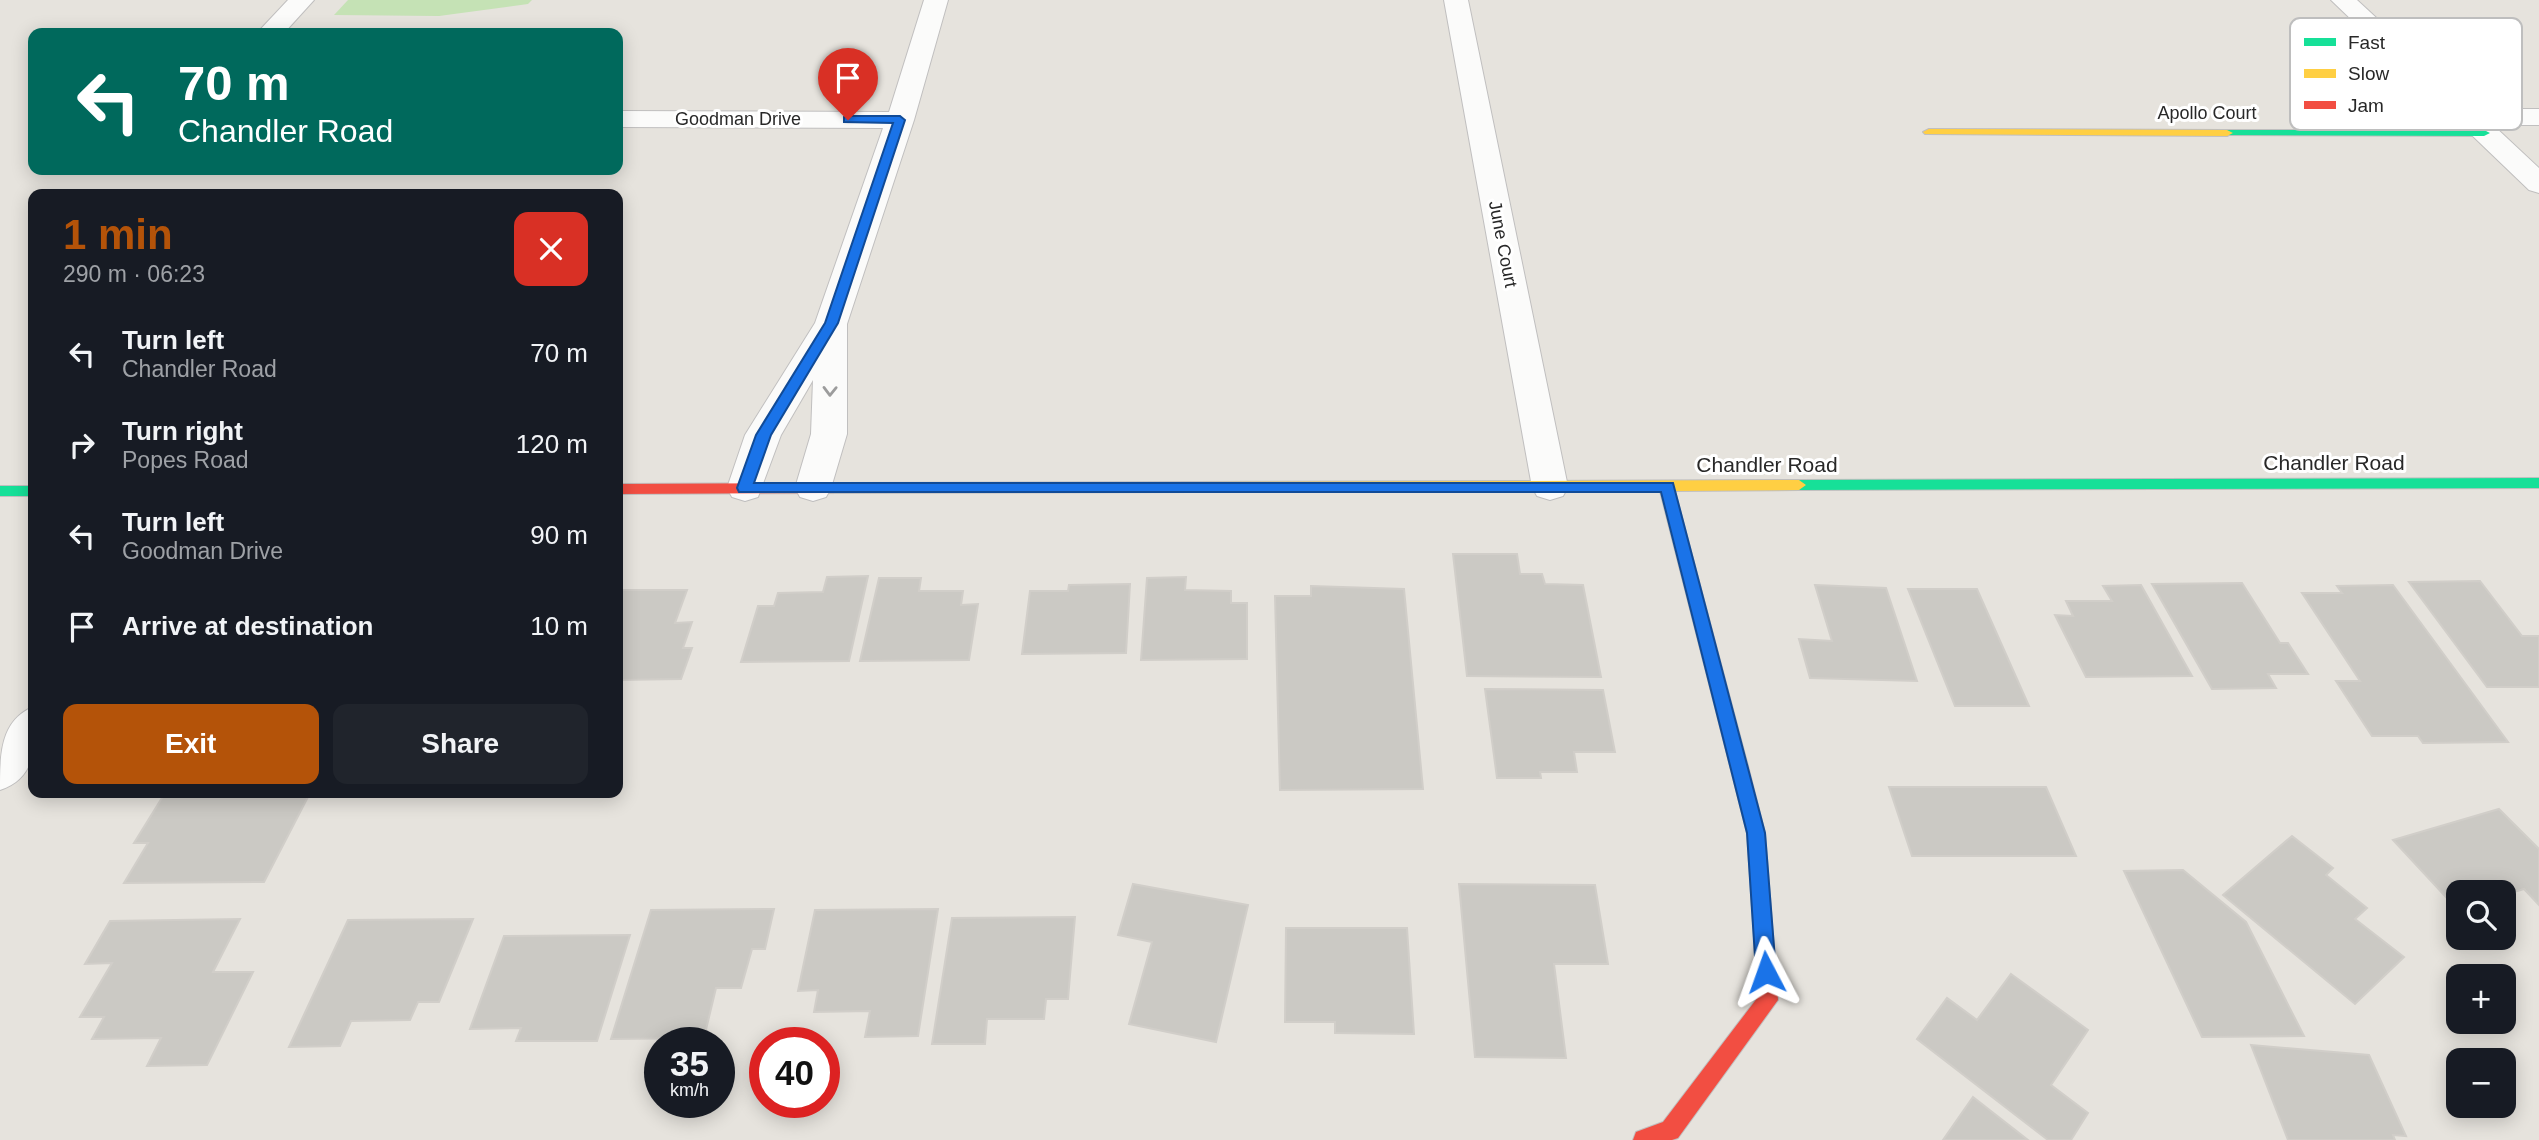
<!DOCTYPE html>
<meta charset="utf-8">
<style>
body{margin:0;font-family:Helvetica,sans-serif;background:#20242c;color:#f1f3f6;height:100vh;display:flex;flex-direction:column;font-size:26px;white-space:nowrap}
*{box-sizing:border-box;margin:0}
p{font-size:23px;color:#9ea1a6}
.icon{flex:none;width:38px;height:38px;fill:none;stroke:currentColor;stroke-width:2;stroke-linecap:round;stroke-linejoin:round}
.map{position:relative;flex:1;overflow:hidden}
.sheet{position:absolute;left:28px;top:189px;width:595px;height:609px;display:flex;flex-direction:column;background:#171b24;border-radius:14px;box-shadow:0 4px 18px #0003}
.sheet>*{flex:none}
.hud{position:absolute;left:28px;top:28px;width:595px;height:147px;border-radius:14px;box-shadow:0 4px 18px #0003;background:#00695c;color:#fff;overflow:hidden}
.buttons{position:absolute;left:2446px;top:880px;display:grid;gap:14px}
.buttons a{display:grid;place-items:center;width:70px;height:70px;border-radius:14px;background:#171b24;box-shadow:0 4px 18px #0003;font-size:35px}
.speed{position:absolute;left:644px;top:1027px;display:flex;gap:14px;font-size:35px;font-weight:700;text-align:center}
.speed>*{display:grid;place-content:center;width:91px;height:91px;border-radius:50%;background:#171b24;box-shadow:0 4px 18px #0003;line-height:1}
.speed small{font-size:18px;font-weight:400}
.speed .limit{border:10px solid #d22;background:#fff;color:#111}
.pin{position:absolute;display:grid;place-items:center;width:60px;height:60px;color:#fff;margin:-72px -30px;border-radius:50% 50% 50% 0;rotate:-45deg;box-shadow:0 0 7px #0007}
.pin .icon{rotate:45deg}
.me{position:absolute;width:77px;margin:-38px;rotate:356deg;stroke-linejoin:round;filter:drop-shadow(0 0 5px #0008)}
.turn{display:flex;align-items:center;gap:24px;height:147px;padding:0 35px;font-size:32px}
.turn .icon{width:91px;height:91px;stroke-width:2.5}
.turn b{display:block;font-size:49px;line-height:60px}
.round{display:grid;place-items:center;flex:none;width:74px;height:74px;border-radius:14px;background:#20242c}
.overview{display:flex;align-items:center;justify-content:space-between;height:119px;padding:0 35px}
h1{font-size:42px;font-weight:700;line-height:52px;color:#b45309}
.action{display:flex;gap:14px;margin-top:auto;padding:14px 35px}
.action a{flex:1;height:80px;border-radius:14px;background:#b45309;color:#fff;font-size:28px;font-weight:700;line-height:80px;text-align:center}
.action a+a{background:#20242c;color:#f1f3f6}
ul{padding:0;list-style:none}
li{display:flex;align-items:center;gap:21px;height:91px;padding:0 35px}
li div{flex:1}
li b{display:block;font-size:26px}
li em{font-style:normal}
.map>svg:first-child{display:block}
.green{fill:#c5e2b5}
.building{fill:#cbc9c4;stroke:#d1cec9;stroke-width:2}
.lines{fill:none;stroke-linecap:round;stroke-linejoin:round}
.street-casing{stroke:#c0bfbf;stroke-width:2}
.fast-casing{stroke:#c0bfbf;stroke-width:2}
.slow-casing{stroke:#c0bfbf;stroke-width:2}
.jam-casing{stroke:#c0bfbf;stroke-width:2}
.street{fill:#fbfbfa;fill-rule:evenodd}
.fast{fill:#16e098;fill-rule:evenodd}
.slow{fill:#ffcf43;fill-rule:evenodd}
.jam{fill:#f24e42;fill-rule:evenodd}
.oneway{stroke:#9c9c9c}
.route{fill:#1a73e8;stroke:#114b97;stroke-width:2}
.labels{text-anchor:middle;stroke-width:6;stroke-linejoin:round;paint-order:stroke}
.far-street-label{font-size:18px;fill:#282828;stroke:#fff}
.street-label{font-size:21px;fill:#282828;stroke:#fff}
.key{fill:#fff;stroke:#bebebe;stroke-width:2}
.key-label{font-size:19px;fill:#282828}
</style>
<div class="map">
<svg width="2539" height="1140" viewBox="0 0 2539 1140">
<rect width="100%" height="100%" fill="#e6e3dd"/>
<!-- green -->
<path class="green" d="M 348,0 L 532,0 L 528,4 L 439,16 L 334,15 Z"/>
<!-- building -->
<path class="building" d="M 1453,554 L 1517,554 L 1520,574 L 1542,574 L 1545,584 L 1583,585 L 1601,677 L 1467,676 Z
M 868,576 L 849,661 L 741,662 L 758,606 L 774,606 L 778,593 L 823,592 L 827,577 Z
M 1186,577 L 1185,590 L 1231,591 L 1231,603 L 1247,603 L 1247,659 L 1141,660 L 1147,578 Z
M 879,578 L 921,578 L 919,591 L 963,591 L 961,605 L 978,604 L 969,660 L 860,661 Z
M 2480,581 L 2522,636 L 2539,636 L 2539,687 L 2487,687 L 2409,582 Z
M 2242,583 L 2280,643 L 2288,643 L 2308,674 L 2268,674 L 2276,688 L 2212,689 L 2152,584 Z
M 1130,584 L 1126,653 L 1022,654 L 1030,591 L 1068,591 L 1069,585 Z
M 1815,585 L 1886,588 L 1917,681 L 1810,678 L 1799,639 L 1832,641 Z
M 2141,585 L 2192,676 L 2086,677 L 2055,615 L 2073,616 L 2066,601 L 2112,601 L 2103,586 Z
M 2393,585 L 2508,742 L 2423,743 L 2418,736 L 2372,736 L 2336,681 L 2360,681 L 2302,593 L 2342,593 L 2337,586 Z
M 1311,586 L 1404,589 L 1423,789 L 1280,790 L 1275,596 L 1311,596 Z
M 1908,589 L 1977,589 L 2029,706 L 1955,706 Z
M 618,590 L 687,590 L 675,623 L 692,622 L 683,648 L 692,648 L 681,679 L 618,680 Z
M 1485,689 L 1603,690 L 1615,752 L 1574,752 L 1577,772 L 1540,772 L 1541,778 L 1497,778 Z
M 1889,787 L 2046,787 L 2076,856 L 1912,856 Z
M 165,793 L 310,793 L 264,882 L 124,883 L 148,843 L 134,843 Z
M 2499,809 L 2539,849 L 2539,905 L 2524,889 L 2504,895 L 2459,892 L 2457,909 L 2393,840 Z
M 2292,836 L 2333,868 L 2326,875 L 2367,908 L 2355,919 L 2404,957 L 2355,1004 L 2223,895 Z
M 2183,870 L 2246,922 L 2304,1036 L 2202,1037 L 2124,871 Z
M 1133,884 L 1248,905 L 1216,1042 L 1129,1024 L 1152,942 L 1118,935 Z
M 1459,884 L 1595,885 L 1608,964 L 1554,964 L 1566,1058 L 1475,1057 Z
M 774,909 L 765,949 L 752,949 L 741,988 L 716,988 L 704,1038 L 611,1039 L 651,910 Z
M 938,909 L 918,1036 L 865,1037 L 870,1011 L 814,1012 L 818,990 L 798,991 L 815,910 Z
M 1075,917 L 1068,999 L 1046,999 L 1044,1019 L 987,1019 L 985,1044 L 932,1044 L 952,918 Z
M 240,919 L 213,972 L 253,972 L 207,1065 L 147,1066 L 161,1038 L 92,1039 L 104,1017 L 80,1017 L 112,963 L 85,964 L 110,921 Z
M 473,919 L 439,1002 L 418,1002 L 410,1020 L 351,1021 L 340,1046 L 289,1047 L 348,920 Z
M 1286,928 L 1407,928 L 1414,1034 L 1335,1033 L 1335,1022 L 1285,1022 Z
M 630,935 L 597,1041 L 516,1041 L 521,1028 L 470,1029 L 504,936 Z
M 2011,974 L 2088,1030 L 2051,1085 L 2088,1113 L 2071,1140 L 2048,1140 L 1917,1039 L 1947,998 L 1977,1020 Z
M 2251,1045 L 2369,1055 L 2406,1136 L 2393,1135 L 2395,1140 L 2288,1140 Z
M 1973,1097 L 2028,1140 L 1943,1140 Z"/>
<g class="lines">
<!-- street casing -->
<g class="street-casing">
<path id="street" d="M 288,0 L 314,0 L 284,33 L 257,33 Z
M 924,0 L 948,0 L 914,120 L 847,324 L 847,434 L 831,488 L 826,497 L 813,501 L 800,497 L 795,488 L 811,434 L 813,380 L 781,435 L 758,497 L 745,501 L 732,497 L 727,488 L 745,435 L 815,323 L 883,128 L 618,127 L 618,111 L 889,112 Z
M 1444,0 L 1468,0 L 1568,487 L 1563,496 L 1550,500 L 1537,496 L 1532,487 Z
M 2331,0 L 2357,0 L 2475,109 L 2539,109 L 2539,125 L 2493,125 L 2539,168 L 2539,193 L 2529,190 Z
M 33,707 C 35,742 39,777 0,790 C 0,755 0,721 33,707 Z"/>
</g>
<!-- fast casing -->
<g class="fast-casing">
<path id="fast" d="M 2227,130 L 2484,130 L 2490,133 L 2484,136 L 2223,135 L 2223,131 Z
M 2539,478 L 2539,488 L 1799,490 L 1792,485 L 1799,480 Z
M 1194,482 L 1201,487 L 1194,492 L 842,493 L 835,488 L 842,483 Z
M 0,486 L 33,486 L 33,496 L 0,496 Z"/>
</g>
<!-- slow casing -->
<g class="slow-casing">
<path id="slow" d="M 1929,129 L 2227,130 L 2233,133 L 2227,136 L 1925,134 L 1923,132 Z
M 1799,480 L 1806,485 L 1799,490 L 1675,491 L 1748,766 L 1745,771 L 1739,774 L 1733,771 L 1730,766 L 1660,491 L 1194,492 L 1187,487 L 1194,482 Z"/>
</g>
<!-- jam casing -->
<g class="jam-casing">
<path id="jam" d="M 842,483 L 849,488 L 842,493 L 618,494 L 618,484 Z
M 1739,758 L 1745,761 L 1748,766 L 1765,833 L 1778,1000 L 1678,1138 L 1672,1140 L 1633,1140 L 1636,1132 L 1663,1122 L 1758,997 L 1747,833 L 1730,766 L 1733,761 Z"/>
</g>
<!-- street -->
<use href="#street" class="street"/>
<!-- fast -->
<use href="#fast" class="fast"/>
<!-- slow -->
<use href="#slow" class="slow"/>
<!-- jam -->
<use href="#jam" class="jam"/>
</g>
<!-- one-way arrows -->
<defs><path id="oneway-chevron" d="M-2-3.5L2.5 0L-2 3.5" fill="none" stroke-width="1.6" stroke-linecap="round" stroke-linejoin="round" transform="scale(1.75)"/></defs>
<use class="oneway" href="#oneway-chevron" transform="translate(830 391) rotate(91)"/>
<!-- route -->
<path class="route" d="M 848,116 L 900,116 L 905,120 L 838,323 L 771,435 L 754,483 L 1673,483 L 1765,833 L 1776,972 L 1773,979 L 1766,982 L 1759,979 L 1756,972 L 1747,833 L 1661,492 L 739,492 L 737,488 L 756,435 L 825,323 L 893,123 L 844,122 L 844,117 Z"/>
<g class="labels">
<!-- far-street labels -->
<g class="far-street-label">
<text x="2207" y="119">Apollo Court</text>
<text x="738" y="125">Goodman Drive</text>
<text transform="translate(1503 244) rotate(79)" y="6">June Court</text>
</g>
<!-- street labels -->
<g class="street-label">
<text x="2334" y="470">Chandler Road</text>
<text x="1767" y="472">Chandler Road</text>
</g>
</g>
<!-- legend -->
<rect x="2290" y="18" width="232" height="112" rx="10" class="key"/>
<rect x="2304" y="38" width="32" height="8" fill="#16e098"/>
<rect x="2304" y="69" width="32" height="9" fill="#ffcf43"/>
<rect x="2304" y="101" width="32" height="8" fill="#f24e42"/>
<g class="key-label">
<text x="2348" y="49">Fast</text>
<text x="2348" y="80">Slow</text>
<text x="2348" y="112">Jam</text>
</g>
</svg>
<div class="buttons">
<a><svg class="icon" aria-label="search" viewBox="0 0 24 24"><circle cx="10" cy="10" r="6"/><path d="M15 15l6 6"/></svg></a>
<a>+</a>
<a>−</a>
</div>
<div class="speed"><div>35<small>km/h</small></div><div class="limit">40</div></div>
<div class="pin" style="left:848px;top:120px;background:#d93025"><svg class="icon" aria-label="arrive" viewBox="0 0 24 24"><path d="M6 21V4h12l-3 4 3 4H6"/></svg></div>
<svg class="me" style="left:1766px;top:972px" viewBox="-20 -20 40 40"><path d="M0-17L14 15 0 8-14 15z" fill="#1a73e8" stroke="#fff" stroke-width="4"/></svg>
<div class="hud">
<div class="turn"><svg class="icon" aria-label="left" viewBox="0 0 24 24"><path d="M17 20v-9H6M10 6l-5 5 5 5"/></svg><div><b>70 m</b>Chandler Road</div></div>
</div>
<section class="sheet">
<div class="overview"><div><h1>1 min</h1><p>290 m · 06:23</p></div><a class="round" style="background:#d93025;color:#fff"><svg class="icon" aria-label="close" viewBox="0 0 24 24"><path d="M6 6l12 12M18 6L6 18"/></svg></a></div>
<ul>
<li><svg class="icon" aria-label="left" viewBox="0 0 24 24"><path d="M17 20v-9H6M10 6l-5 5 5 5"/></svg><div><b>Turn left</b><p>Chandler Road</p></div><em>70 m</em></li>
<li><svg class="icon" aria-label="right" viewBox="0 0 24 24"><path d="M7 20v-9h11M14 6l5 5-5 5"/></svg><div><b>Turn right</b><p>Popes Road</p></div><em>120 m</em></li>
<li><svg class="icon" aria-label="left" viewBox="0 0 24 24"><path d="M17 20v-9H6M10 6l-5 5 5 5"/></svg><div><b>Turn left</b><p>Goodman Drive</p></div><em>90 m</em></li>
<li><svg class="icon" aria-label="arrive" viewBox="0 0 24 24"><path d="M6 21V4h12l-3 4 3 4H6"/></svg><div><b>Arrive at destination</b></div><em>10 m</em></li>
</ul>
<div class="action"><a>Exit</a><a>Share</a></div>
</section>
</div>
